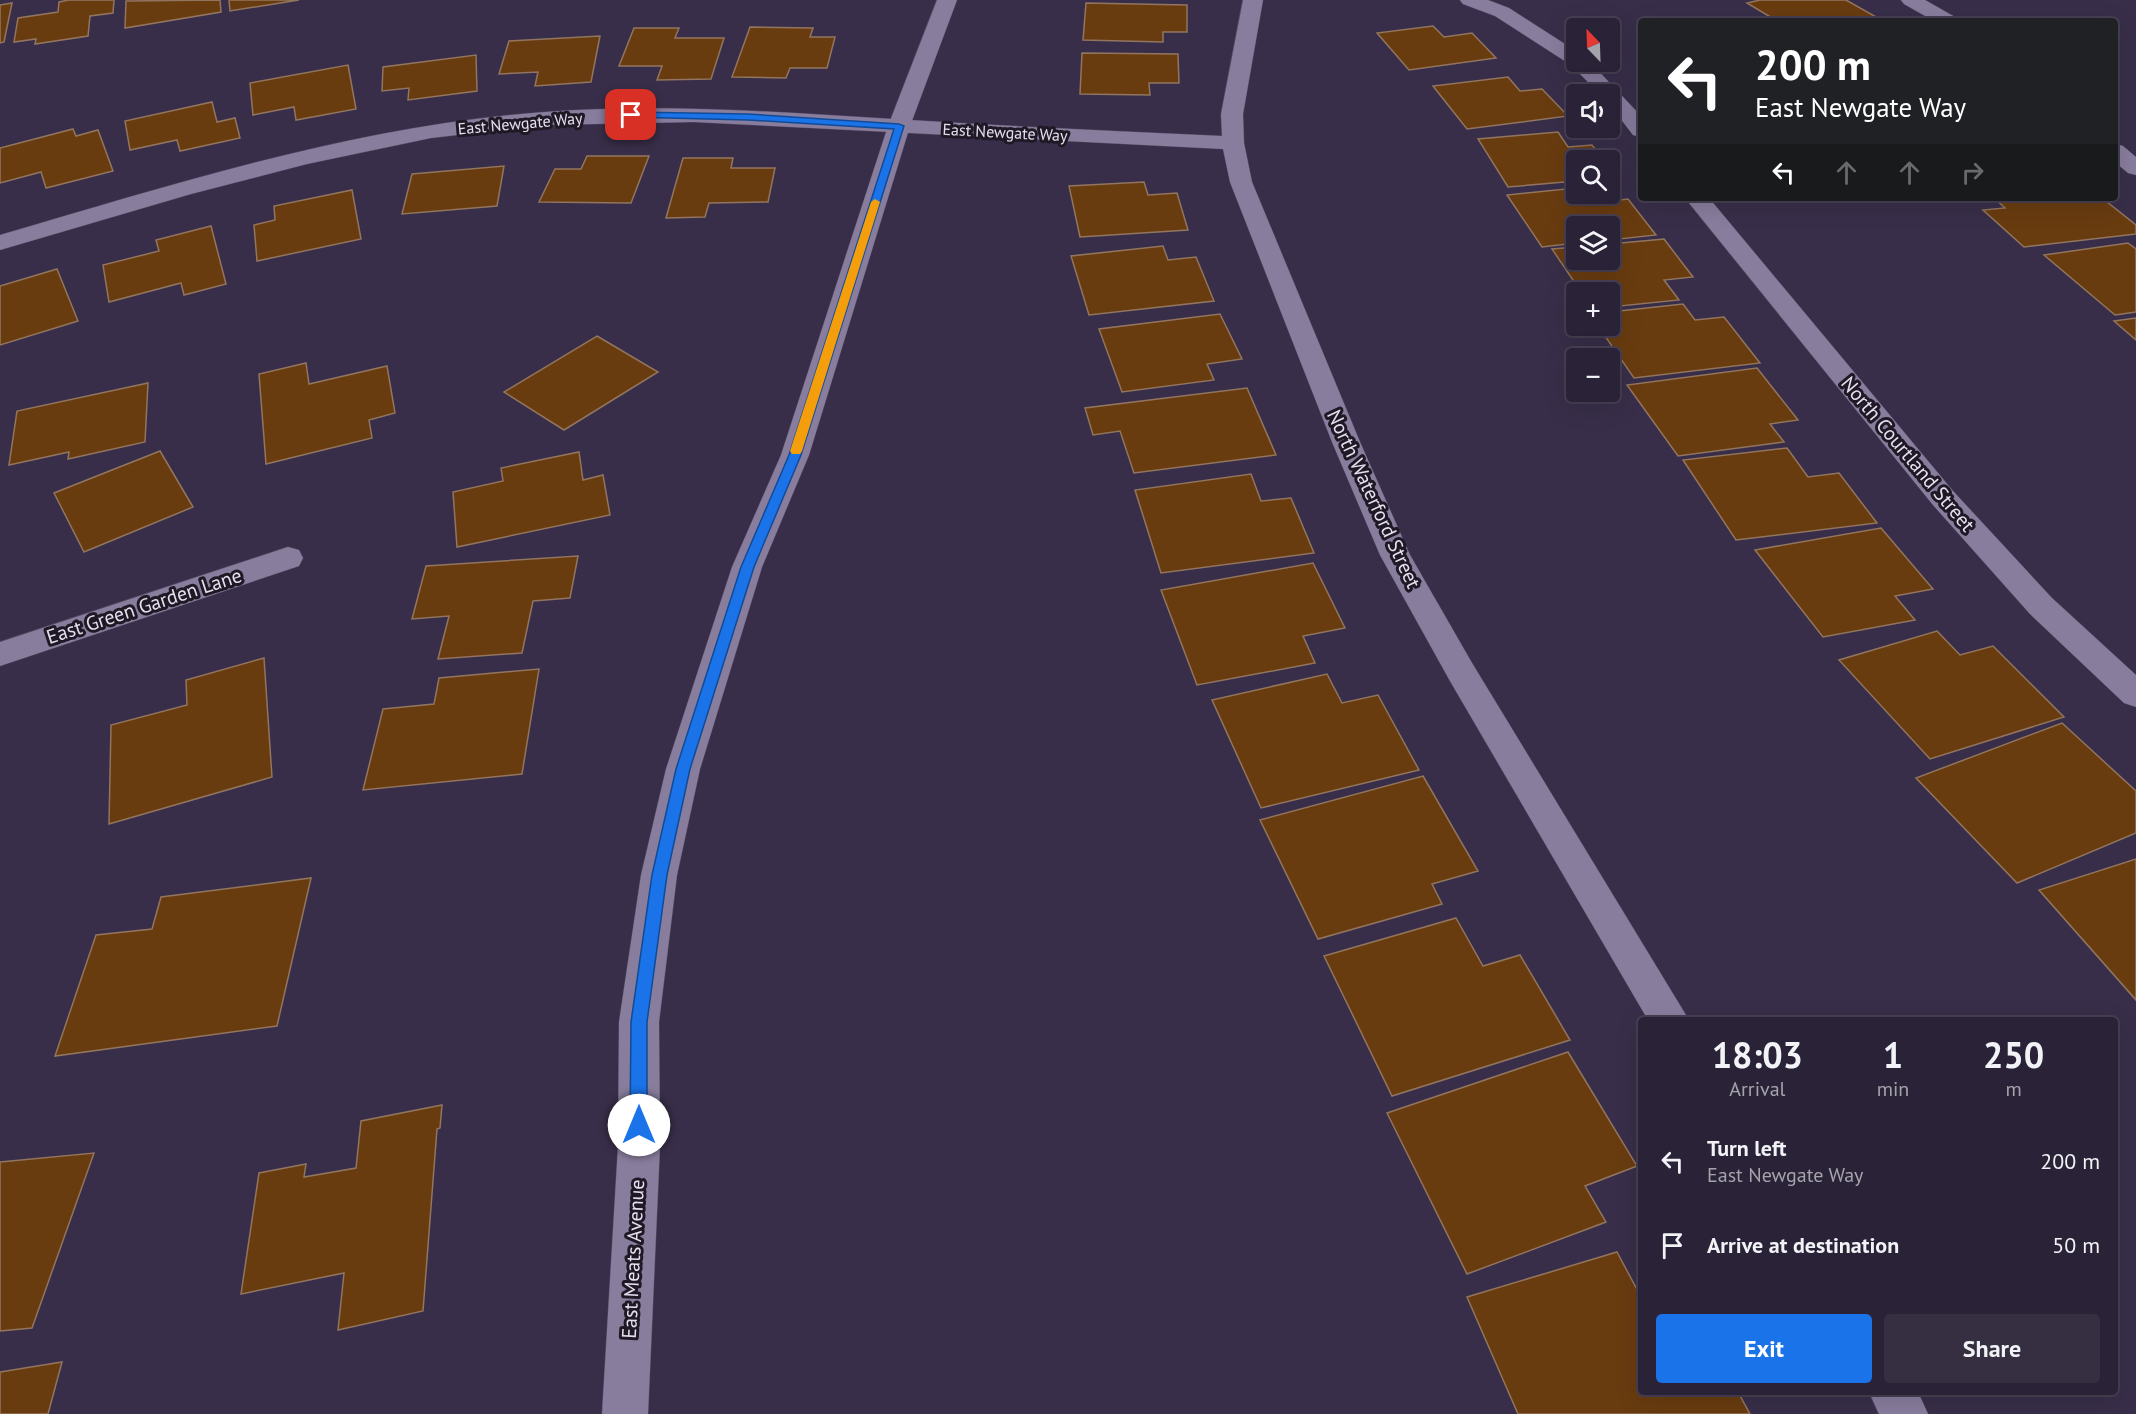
<!DOCTYPE html>
<meta charset="utf-8">
<style>
body{margin:0;font-family:"PT Sans",sans-serif;background:#362f42;color:#f1f3f6;height:100vh;display:flex;flex-direction:column;font-size:22px;white-space:nowrap}
*{box-sizing:border-box;margin:0}
p{font-size:20px;color:#a5a4ad}
.icon{flex:none;width:33px;height:33px;fill:none;stroke:currentColor;stroke-width:2;stroke-linecap:round;stroke-linejoin:round}
.map{position:relative;flex:1;overflow:hidden}
.side{position:absolute;left:1638px;top:1017px;width:480px;height:378px;display:flex;flex-direction:column;background:#2a2237;border-radius:6px;box-shadow:0 6px 24px #0002,0 0 0 2px #463f52}
.side>*{flex:none}
.banner{position:absolute;left:1638px;top:18px;width:480px;height:183px;border-radius:6px;box-shadow:0 6px 24px #0002,0 0 0 2px #463f52;background:#202124;color:#fff;overflow:hidden}
.needle{width:39px;rotate:337deg}
.controls{position:absolute;left:1566px;top:18px;display:grid;gap:12px}
.controls a{display:grid;place-items:center;width:54px;height:54px;border-radius:6px;background:#2a2237;box-shadow:0 6px 24px #0002,0 0 0 2px #463f52;font-size:30px}
.pin{position:absolute;display:grid;place-items:center;width:51px;height:51px;color:#fff;margin:-26px;border-radius:12px;box-shadow:0 3px 9px #0006}
.me{position:absolute;width:66px;margin:-33px;rotate:0deg;stroke-linejoin:round;filter:drop-shadow(0 0 4px #0008)}
.turn{display:flex;align-items:center;gap:21px;height:126px;padding:0 18px;font-size:27px}
.turn .icon{width:78px;height:78px;stroke-width:2.5}
.turn b{display:block;font-size:42px;line-height:51px}
.lanes{display:flex;align-items:center;height:57px;padding:0 18px;background:#0003;justify-content:center;gap:30px;direction:ltr}
.lanes .off{opacity:.35}
.eta{display:flex;justify-content:space-evenly;align-items:center;height:102px;text-align:center}
.eta b{font-size:36px;font-weight:700;line-height:42px}
.action{display:flex;gap:12px;margin-top:auto;padding:12px 18px}
.action a{flex:1;height:69px;border-radius:6px;background:#1a73e8;color:#fff;font-size:24px;font-weight:700;line-height:69px;text-align:center}
.action a+a{background:#362f42;color:#f1f3f6}
ul{padding:0;list-style:none}
li{display:flex;align-items:center;gap:18px;height:84px;padding:0 18px}
li div{flex:1}
li b{display:block;font-size:22px}
li em{font-style:normal}
.map>svg:first-child{display:block}
.building{fill:#693c10;stroke:#92755e;stroke-width:1.5}
.lines{fill:none;stroke-linecap:round;stroke-linejoin:round}
.street-casing{stroke:#534a61;stroke-width:1}
.secondary-casing{stroke:#534a61;stroke-width:1}
.street{fill:#887d9d;fill-rule:evenodd}
.secondary{fill:#887d9d;fill-rule:evenodd}
.route{fill:#1a73e8;stroke:#114b97;stroke-width:1.5}
.slow{fill:#f59e0b}
.labels{text-anchor:middle;stroke-width:6;stroke-linejoin:round;paint-order:stroke}
.far-street-label{font-size:16px;fill:#e5dff0;stroke:#1e1925}
.street-label{font-size:20px;fill:#e5dff0;stroke:#1e1925}
</style>
<div class="map">
<svg width="2136" height="1414" viewBox="0 0 2136 1414">
<rect width="100%" height="100%" fill="#382e49"/>
<!-- building -->
<path class="building" d="M 69,0 L 114,0 L 113,13 L 90,16 L 88,36 L 35,44 L 36,39 L 14,42 L 18,18 L 58,12 L 59,2 Z
M 220,0 L 221,12 L 125,28 L 126,1 Z
M 229,0 L 299,0 L 230,11 Z
M 1760,0 L 1846,0 L 1878,18 L 1867,21 L 1777,21 L 1747,3 Z
M 12,3 L 4,42 L 0,43 L 0,5 Z
M 1086,3 L 1187,5 L 1187,32 L 1163,32 L 1163,42 L 1083,40 Z
M 1433,26 L 1444,37 L 1472,33 L 1496,58 L 1409,70 L 1377,33 Z
M 750,27 L 813,28 L 810,37 L 835,37 L 827,68 L 790,68 L 786,78 L 732,77 Z
M 634,28 L 679,28 L 675,38 L 724,38 L 711,79 L 657,80 L 662,66 L 619,66 Z
M 600,36 L 591,82 L 535,86 L 538,72 L 499,74 L 509,41 Z
M 1082,53 L 1178,54 L 1179,83 L 1149,83 L 1150,95 L 1080,94 Z
M 476,55 L 477,91 L 408,100 L 409,88 L 382,91 L 383,67 Z
M 348,65 L 356,109 L 296,120 L 294,107 L 253,115 L 250,83 Z
M 1508,77 L 1520,91 L 1542,89 L 1568,116 L 1467,129 L 1433,86 Z
M 212,102 L 217,122 L 235,118 L 240,138 L 180,151 L 177,140 L 130,150 L 125,121 Z
M 73,129 L 76,136 L 98,130 L 113,171 L 46,188 L 41,172 L 0,183 L 0,148 Z
M 1558,132 L 1568,147 L 1592,145 L 1604,160 L 1576,160 L 1576,181 L 1508,187 L 1478,139 Z
M 587,156 L 649,156 L 631,203 L 539,202 L 555,169 L 581,169 Z
M 683,158 L 733,158 L 731,168 L 775,168 L 768,202 L 709,203 L 705,217 L 666,218 Z
M 504,166 L 497,206 L 402,214 L 412,174 Z
M 1144,182 L 1148,195 L 1177,193 L 1188,230 L 1080,237 L 1069,186 Z
M 1576,188 L 1576,194 L 1597,194 L 1603,202 L 1628,199 L 1656,235 L 1610,240 L 1610,226 L 1576,226 L 1576,243 L 1542,247 L 1507,195 Z
M 352,190 L 361,239 L 257,261 L 254,225 L 275,220 L 274,206 Z
M 1994,198 L 2071,198 L 2074,200 L 2102,198 L 2136,225 L 2136,234 L 2024,247 L 1983,210 L 2005,208 Z
M 211,226 L 226,284 L 184,295 L 181,283 L 109,302 L 103,265 L 159,251 L 156,240 Z
M 1664,239 L 1693,277 L 1664,280 L 1679,300 L 1610,307 L 1610,292 L 1581,292 L 1552,249 L 1576,247 L 1576,260 L 1610,260 L 1610,244 Z
M 2128,243 L 2136,249 L 2136,312 L 2115,315 L 2044,255 Z
M 1163,246 L 1168,260 L 1196,257 L 1214,301 L 1089,315 L 1071,256 Z
M 57,269 L 78,321 L 0,345 L 0,286 Z
M 1683,304 L 1695,320 L 1724,317 L 1760,363 L 1634,378 L 1598,326 L 1610,326 L 1610,312 Z
M 1220,314 L 1242,359 L 1207,364 L 1214,380 L 1122,392 L 1099,329 Z
M 2136,318 L 2136,340 L 2114,321 Z
M 597,336 L 658,372 L 564,430 L 504,392 Z
M 306,363 L 309,384 L 387,366 L 395,413 L 369,420 L 372,438 L 266,464 L 259,374 Z
M 1757,368 L 1798,420 L 1770,424 L 1784,442 L 1678,456 L 1627,385 Z
M 148,383 L 145,442 L 68,459 L 69,452 L 9,465 L 17,411 Z
M 1247,388 L 1276,455 L 1134,473 L 1120,431 L 1093,435 L 1085,408 Z
M 1787,448 L 1808,477 L 1839,473 L 1877,523 L 1736,540 L 1683,460 Z
M 160,451 L 193,507 L 84,552 L 54,493 Z
M 579,452 L 583,480 L 603,475 L 610,515 L 457,547 L 453,492 L 503,481 L 501,468 Z
M 1251,474 L 1261,501 L 1291,498 L 1314,553 L 1161,573 L 1135,490 Z
M 1881,528 L 1933,589 L 1895,596 L 1915,620 L 1823,637 L 1755,550 Z
M 578,556 L 570,598 L 533,601 L 522,653 L 438,659 L 449,616 L 412,619 L 426,566 Z
M 1313,563 L 1345,628 L 1303,636 L 1315,663 L 1197,685 L 1161,590 Z
M 1937,631 L 1960,655 L 1993,646 L 2064,717 L 1930,759 L 1839,660 Z
M 264,658 L 272,777 L 109,824 L 111,725 L 187,705 L 186,680 Z
M 539,669 L 522,774 L 363,790 L 383,709 L 434,704 L 439,678 Z
M 1327,674 L 1342,703 L 1378,695 L 1419,770 L 1261,808 L 1212,700 Z
M 2062,723 L 2136,791 L 2136,833 L 2017,883 L 1916,778 Z
M 1423,776 L 1478,871 L 1432,884 L 1442,904 L 1318,939 L 1260,820 Z
M 2136,859 L 2136,1000 L 2039,890 Z
M 311,878 L 277,1026 L 55,1056 L 96,935 L 152,929 L 161,897 Z
M 1456,918 L 1483,966 L 1520,955 L 1570,1040 L 1392,1096 L 1324,956 Z
M 1568,1052 L 1637,1166 L 1585,1186 L 1606,1222 L 1467,1274 L 1387,1113 Z
M 442,1105 L 440,1128 L 437,1129 L 423,1311 L 338,1330 L 344,1273 L 241,1294 L 259,1173 L 306,1164 L 304,1177 L 356,1168 L 361,1121 Z
M 94,1153 L 32,1328 L 0,1331 L 0,1162 Z
M 1617,1252 L 1641,1297 L 1641,1392 L 1738,1392 L 1750,1414 L 1518,1414 L 1467,1297 Z
M 62,1362 L 48,1414 L 0,1414 L 0,1372 Z"/>
<g class="lines">
<!-- street casing -->
<g class="street-casing">
<path id="street" d="M 1243,0 L 1263,0 L 1243,114 L 1244,143 L 1252,182 L 1360,442 L 1410,555 L 1472,663 L 1689,1020 L 1648,1020 L 1450,681 L 1380,555 L 1332,442 L 1230,182 L 1223,149 L 694,122 L 544,125 L 431,138 L 307,164 L 191,194 L 0,250 L 0,235 C 178,183 359,125 545,112 C 661,103 777,112 893,119 C 1002,126 1112,131 1222,136 L 1221,114 Z
M 1460,0 L 1488,0 L 1509,8 L 1576,51 L 1576,62 L 1590,62 L 1641,116 L 1641,137 L 1633,135 L 1610,105 L 1610,94 L 1600,94 L 1571,65 L 1495,16 L 1463,4 Z
M 1901,0 L 1925,0 L 1955,17 L 1958,21 L 1934,21 L 1904,4 Z
M 2115,144 L 2123,146 L 2136,157 L 2136,175 L 2128,173 L 2115,162 Z
M 1685,198 L 1709,198 L 1953,491 L 2052,598 L 2136,675 L 2136,707 L 2124,703 L 2030,614 L 1933,505 Z
M 288,547 L 299,550 L 303,558 L 299,566 L 0,666 L 0,642 Z
M 1869,1392 L 1918,1392 L 1928,1414 L 1879,1414 Z"/>
</g>
<!-- secondary casing -->
<g class="secondary-casing">
<path id="secondary" d="M 937,0 L 957,0 L 910,126 L 809,455 L 762,567 L 700,769 L 677,875 L 659,1022 L 660,1146 L 648,1414 L 602,1414 L 618,1146 L 619,1022 L 641,875 L 666,769 L 732,567 L 781,455 L 888,126 Z"/>
</g>
<!-- street -->
<use href="#street" class="street"/>
<!-- secondary -->
<use href="#secondary" class="secondary"/>
</g>
<!-- route -->
<path class="route" d="M 631,112 L 748,114 L 899,124 L 904,126 L 801,455 L 754,567 L 690,769 L 667,875 L 647,1022 L 647,1125 L 645,1131 L 639,1134 L 633,1131 L 630,1125 L 631,1022 L 652,875 L 676,769 L 741,567 L 789,455 L 894,129 L 748,120 L 628,117 L 628,113 Z"/>
<!-- slow -->
<path class="slow" d="M 875,199 L 880,202 L 802,451 L 800,454 L 792,454 L 790,451 L 871,202 Z"/>
<g class="labels">
<!-- far-street labels -->
<g class="far-street-label">
<text transform="translate(520 123) rotate(-5)" y="6">East Newgate Way</text>
<text transform="translate(1005 132) rotate(3)" y="6">East Newgate Way</text>
</g>
<!-- street labels -->
<g class="street-label">
<text transform="translate(1908 454) rotate(50)" y="7">North Courtland Street</text>
<text transform="translate(1374 499) rotate(65)" y="7">North Waterford Street</text>
<text transform="translate(144 606) rotate(-18)" y="7">East Green Garden Lane</text>
<text transform="translate(633 1259) rotate(-87)" y="7">East Meats Avenue</text>
</g>
</g>
</svg>
<div class="controls">
<a><svg class="needle" viewBox="-14 -14 28 28"><path d="M0-13l5 13h-10z" fill="#e53935"/><path d="M0 13l5-13h-10z" fill="#a5a4ad"/></svg></a>
<a><svg class="icon" aria-label="sound" viewBox="0 0 24 24"><path d="M4 9h4l5-4v14l-5-4H4zM17 9q2 3 0 6"/></svg></a>
<a><svg class="icon" aria-label="search" viewBox="0 0 24 24"><circle cx="10" cy="10" r="6"/><path d="M15 15l6 6"/></svg></a>
<a><svg class="icon" aria-label="layers" viewBox="0 0 24 24"><path d="M12 4l9 5-9 5-9-5zM3 14l9 5 9-5"/></svg></a>
<a>+</a>
<a>−</a>
</div>
<div class="pin" style="left:631px;top:115px;background:#d93025"><svg class="icon" aria-label="arrive" viewBox="0 0 24 24"><path d="M6 21V4h12l-3 4 3 4H6"/></svg></div>
<svg class="me" style="left:639px;top:1125px" viewBox="-20 -20 40 40"><circle r="19" fill="#fff"/><path d="M0-13L10 11 0 6-10 11z" fill="#1a73e8"/></svg>
<div class="banner">
<div class="turn"><svg class="icon" aria-label="left" viewBox="0 0 24 24"><path d="M17 20v-9H6M10 6l-5 5 5 5"/></svg><div><b>200 m</b>East Newgate Way</div></div>
<div class="lanes"><svg class="icon" aria-label="left" viewBox="0 0 24 24"><path d="M17 20v-9H6M10 6l-5 5 5 5"/></svg><svg class="icon off" aria-label="ahead" viewBox="0 0 24 24"><path d="M12 20V5M6 11l6-6 6 6"/></svg><svg class="icon off" aria-label="ahead" viewBox="0 0 24 24"><path d="M12 20V5M6 11l6-6 6 6"/></svg><svg class="icon off" aria-label="right" viewBox="0 0 24 24"><path d="M7 20v-9h11M14 6l5 5-5 5"/></svg></div>
</div>
<section class="side">
<div class="eta">
<div><b>18:03</b><p>Arrival</p></div>
<div><b>1</b><p>min</p></div>
<div><b>250</b><p>m</p></div>
</div>
<ul>
<li><svg class="icon" aria-label="left" viewBox="0 0 24 24"><path d="M17 20v-9H6M10 6l-5 5 5 5"/></svg><div><b>Turn left</b><p>East Newgate Way</p></div><em>200 m</em></li>
<li><svg class="icon" aria-label="arrive" viewBox="0 0 24 24"><path d="M6 21V4h12l-3 4 3 4H6"/></svg><div><b>Arrive at destination</b></div><em>50 m</em></li>
</ul>
<div class="action"><a>Exit</a><a>Share</a></div>
</section>
</div>
